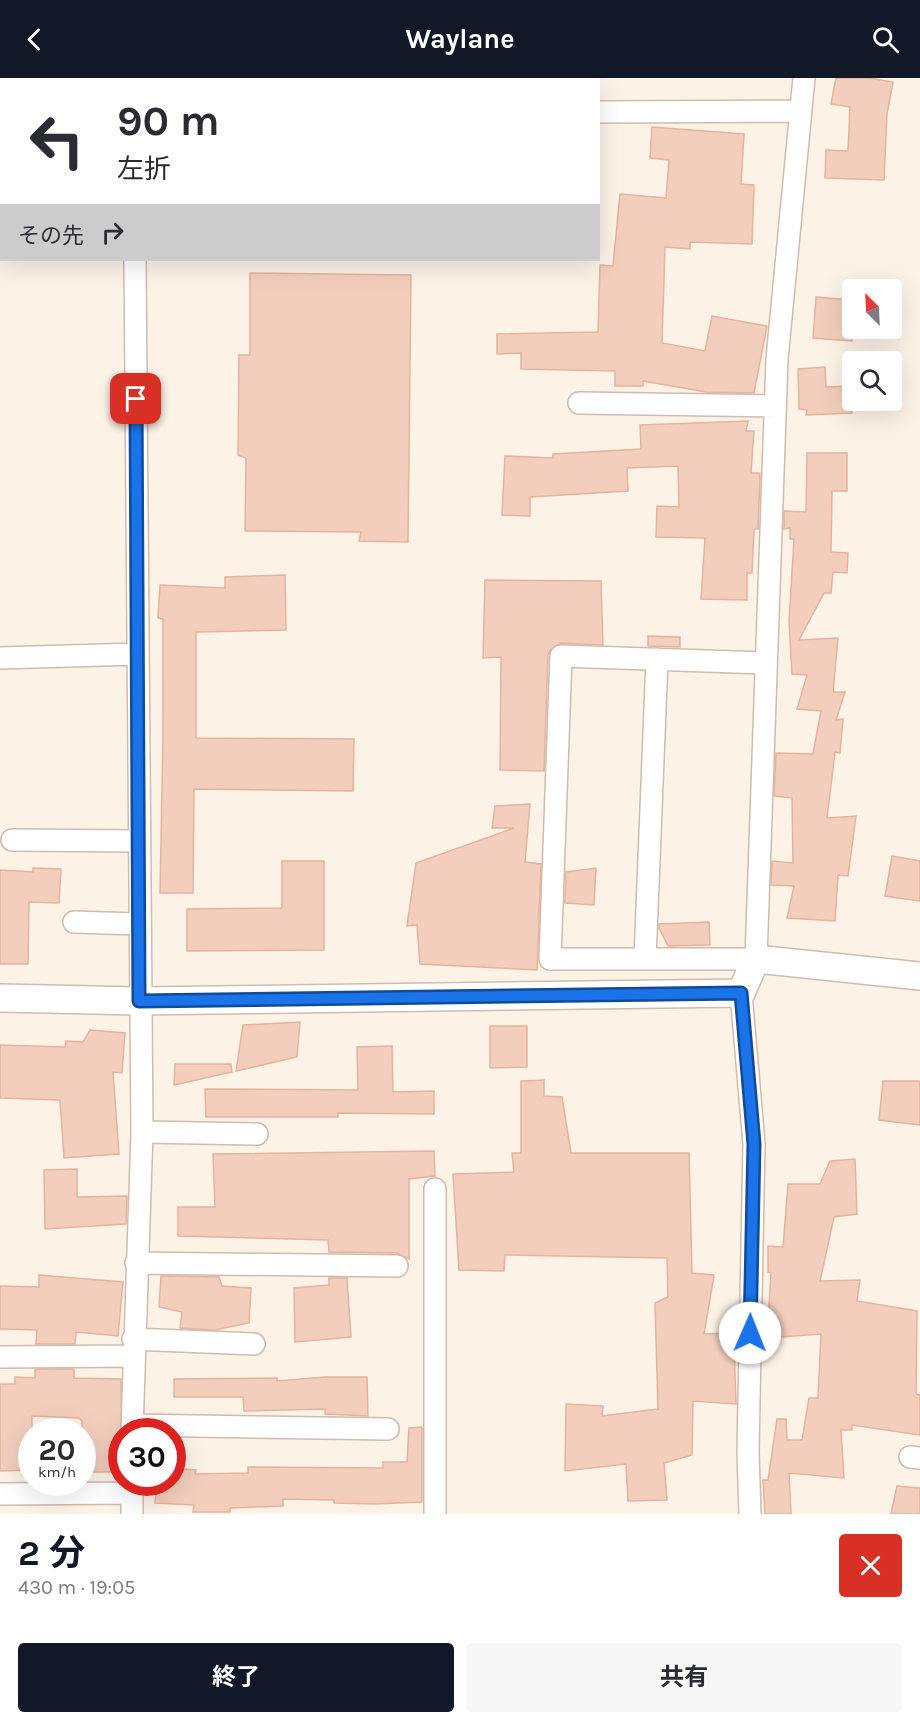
<!DOCTYPE html>
<html lang="ja">
<meta charset="utf-8">
<style>
body{margin:0;font-family:Karla,"Noto Sans JP",sans-serif;background:#f7f7f7;color:#2b2b33;height:100vh;display:flex;flex-direction:column;font-size:22px;white-space:nowrap}
*{box-sizing:border-box;margin:0}
p{font-size:20px;color:#7c7c81}
.icon{flex:none;width:33px;height:33px;fill:none;stroke:currentColor;stroke-width:2;stroke-linecap:round;stroke-linejoin:round}
.map{position:relative;height:1436px;overflow:hidden}
.side{display:flex;flex-direction:column;background:#fff;flex:1}
.side>*{flex:none}
.hud{position:absolute;left:0px;top:0px;width:600px;height:183px;box-shadow:0 6px 24px #0002;background:#fff;color:#2b2b33;overflow:hidden}
.needle{width:39px;rotate:336deg}
.tools{position:absolute;left:842px;top:201px;display:grid;gap:12px}
.tools a{display:grid;place-items:center;width:60px;height:60px;border-radius:6px;background:#fff;box-shadow:0 6px 24px #0002;font-size:30px}
.speed{position:absolute;left:18px;top:1340px;display:flex;gap:12px;font-size:30px;font-weight:700;text-align:center}
.speed>*{display:grid;place-content:center;width:78px;height:78px;border-radius:50%;background:#fff;box-shadow:0 6px 24px #0002;line-height:1}
.speed small{font-size:15px;font-weight:400}
.speed .limit{border:9px solid #d22;background:#fff;color:#111}
.pin{position:absolute;display:grid;place-items:center;width:51px;height:51px;color:#fff;margin:-26px;border-radius:12px;box-shadow:0 3px 9px #0006}
.me{position:absolute;width:66px;margin:-33px;rotate:1deg;stroke-linejoin:round;filter:drop-shadow(0 0 4px #0008)}
.turn{display:flex;align-items:center;gap:21px;height:126px;padding:0 18px;font-size:27px}
.turn .icon{width:78px;height:78px;stroke-width:2.5}
.turn b{display:block;font-size:42px;line-height:51px}
.then{display:flex;align-items:center;height:57px;padding:0 18px;background:#0003;gap:12px;font-size:22px}
.round{display:grid;place-items:center;flex:none;width:63px;height:63px;border-radius:6px;background:#f7f7f7}
.headline{display:flex;align-items:center;justify-content:space-between;height:102px;padding:0 18px}
h1{font-size:36px;font-weight:700;line-height:45px;color:#111827}
.action{display:flex;gap:12px;margin-top:auto;padding:12px 18px}
.action a{flex:1;height:69px;border-radius:6px;background:#111827;color:#fff;font-size:24px;font-weight:700;line-height:69px;text-align:center}
.action a+a{background:#f7f7f7;color:#2b2b33}
header{display:flex;justify-content:space-between;align-items:center;height:78px;padding:0 18px;background:#111827;color:#fff;font-size:27px;font-weight:700}
.map>svg:first-child{display:block}
.building{fill:#f3cebd;stroke:#e6b39d;stroke-width:1.5}
.lines{fill:none;stroke-linecap:round;stroke-linejoin:round}
.minor-casing{stroke:#d1bbae;stroke-width:24}
.tertiary-casing{stroke:#d1bbae;stroke-width:30}
.minor{stroke:#fff;stroke-width:21}
.tertiary{stroke:#fff;stroke-width:27}
.route-casing{stroke:#114b97;stroke-width:15}
.route{stroke:#1a73e8;stroke-width:10}
</style>
<header><svg class="icon" aria-label="back" viewBox="0 0 24 24"><path d="M15 5l-7 7 7 7"/></svg>Waylane<svg class="icon" aria-label="search" viewBox="0 0 24 24"><circle cx="10" cy="10" r="6"/><path d="M15 15l6 6"/></svg></header>
<div class="map">
<svg width="920" height="1436" viewBox="0 0 920 1436">
<rect width="100%" height="100%" fill="#fdf2e6"/>
<!-- building -->
<path class="building" d="M 836,0 L 869,0 L 893,4 L 887,36 L 884,102 L 825,100 L 826,72 L 848,73 L 850,29 L 831,26 Z
M 652,49 L 744,56 L 741,106 L 754,107 L 752,166 L 690,164 L 690,171 L 665,169 L 662,265 L 705,273 L 712,238 L 767,248 L 754,315 L 706,314 L 643,303 L 643,308 L 615,308 L 615,293 L 521,291 L 521,275 L 497,276 L 497,256 L 598,254 L 600,187 L 613,188 L 620,116 L 666,120 L 669,82 L 650,80 Z
M 250,195 L 411,197 L 408,464 L 359,463 L 361,454 L 245,453 L 246,380 L 238,377 L 239,277 L 250,277 Z
M 816,219 L 852,222 L 852,263 L 813,260 Z
M 825,289 L 826,309 L 852,308 L 852,335 L 806,337 L 807,332 L 799,331 L 798,291 Z
M 748,343 L 746,353 L 754,353 L 751,395 L 760,395 L 760,400 L 758,451 L 754,451 L 752,495 L 747,495 L 747,522 L 701,521 L 705,460 L 656,459 L 657,428 L 679,429 L 678,388 L 627,390 L 628,413 L 530,419 L 530,438 L 502,437 L 505,378 L 553,380 L 553,376 L 641,371 L 640,347 Z
M 807,375 L 847,375 L 847,413 L 832,413 L 831,474 L 848,475 L 847,495 L 833,494 L 831,515 L 824,515 L 799,562 L 838,560 L 833,614 L 845,614 L 836,642 L 843,641 L 840,675 L 835,674 L 827,740 L 856,738 L 848,798 L 838,797 L 835,843 L 787,840 L 794,808 L 771,807 L 772,783 L 793,785 L 792,720 L 774,718 L 776,675 L 813,676 L 821,633 L 797,631 L 807,597 L 792,596 L 789,543 L 794,461 L 790,461 L 790,450 L 784,451 L 784,433 L 806,434 Z
M 285,497 L 286,552 L 196,554 L 196,660 L 354,661 L 353,713 L 194,711 L 193,815 L 160,815 L 163,659 L 163,541 L 158,540 L 160,507 L 225,510 L 225,499 Z
M 485,502 L 601,503 L 603,567 L 561,565 L 551,571 L 548,577 L 544,693 L 500,692 L 501,579 L 483,580 Z
M 648,558 L 680,559 L 680,569 L 648,568 Z
M 530,726 L 525,784 L 541,786 L 537,892 L 420,886 L 417,847 L 407,848 L 416,785 L 514,750 L 492,750 L 495,728 Z
M 892,778 L 920,783 L 920,823 L 885,818 Z
M 282,783 L 324,783 L 324,872 L 187,873 L 187,831 L 282,830 Z
M 33,790 L 61,791 L 59,825 L 29,824 L 28,886 L 0,886 L 0,792 L 33,794 Z
M 596,790 L 594,827 L 565,825 L 566,794 Z
M 709,844 L 710,867 L 668,868 L 659,850 L 659,846 Z
M 300,944 L 297,979 L 236,993 L 243,947 Z
M 490,948 L 527,948 L 527,989 L 490,990 Z
M 90,952 L 125,955 L 122,995 L 113,994 L 119,1076 L 64,1080 L 60,1022 L 0,1020 L 0,967 L 65,969 L 66,963 L 83,964 Z
M 392,968 L 393,1014 L 434,1013 L 434,1036 L 338,1035 L 338,1039 L 206,1039 L 205,1011 L 358,1012 L 357,969 Z
M 175,986 L 231,986 L 232,994 L 174,1007 Z
M 544,1002 L 544,1018 L 562,1019 L 571,1075 L 689,1075 L 692,1195 L 714,1197 L 704,1256 L 730,1255 L 734,1268 L 736,1326 L 693,1323 L 692,1377 L 664,1385 L 667,1422 L 628,1423 L 626,1386 L 565,1393 L 566,1326 L 603,1328 L 602,1338 L 658,1331 L 655,1225 L 668,1219 L 667,1180 L 505,1177 L 504,1193 L 459,1192 L 453,1096 L 514,1094 L 512,1075 L 521,1075 L 521,1003 Z
M 883,1003 L 920,1003 L 920,1047 L 879,1042 Z
M 434,1073 L 435,1098 L 409,1101 L 409,1181 L 397,1175 L 329,1174 L 328,1162 L 178,1158 L 178,1129 L 215,1129 L 213,1076 Z
M 855,1081 L 857,1136 L 834,1139 L 820,1203 L 860,1202 L 857,1223 L 917,1233 L 916,1316 L 920,1317 L 920,1357 L 852,1347 L 852,1352 L 841,1352 L 844,1400 L 789,1395 L 791,1436 L 765,1436 L 763,1402 L 768,1402 L 777,1341 L 786,1341 L 787,1362 L 802,1362 L 809,1320 L 818,1320 L 821,1256 L 767,1260 L 771,1195 L 768,1194 L 768,1168 L 783,1169 L 788,1106 L 820,1106 L 830,1083 Z
M 77,1091 L 77,1119 L 127,1118 L 126,1146 L 45,1151 L 44,1092 Z
M 39,1197 L 123,1204 L 118,1258 L 76,1254 L 75,1266 L 36,1266 L 37,1252 L 0,1251 L 0,1208 L 39,1209 Z
M 161,1198 L 219,1199 L 222,1208 L 251,1210 L 249,1245 L 215,1252 L 180,1250 L 182,1234 L 159,1229 Z
M 329,1200 L 347,1200 L 351,1259 L 295,1264 L 294,1210 L 329,1207 Z
M 35,1291 L 74,1291 L 74,1300 L 121,1301 L 122,1394 L 82,1394 L 82,1343 L 79,1340 L 32,1338 L 32,1392 L 0,1393 L 0,1306 L 15,1306 L 15,1299 L 35,1300 Z
M 325,1299 L 367,1299 L 368,1338 L 325,1336 L 325,1331 L 244,1333 L 243,1319 L 174,1319 L 174,1301 L 277,1300 L 277,1303 Z
M 422,1349 L 422,1424 L 375,1426 L 334,1425 L 334,1422 L 283,1421 L 283,1428 L 230,1430 L 230,1434 L 193,1434 L 194,1427 L 155,1425 L 157,1404 L 172,1404 L 172,1390 L 196,1392 L 195,1396 L 248,1395 L 248,1389 L 383,1390 L 383,1384 L 407,1384 L 409,1350 Z
M 897,1408 L 920,1410 L 920,1436 L 891,1436 Z"/>
<g class="lines">
<!-- minor casing -->
<g class="minor-casing">
<path id="minor" d="M 135,2 L 135,0
M 598,34 L 799,33
M 0,36 L 2,36
M 579,325 L 775,328
M 0,580 L 137,576
M 766,585 L 561,578 L 550,881 L 756,881 L 777,281 L 804,0
M 12,762 L 138,763
M 74,844 L 138,846
M 645,881 L 657,581
M 741,915 L 754,1066 L 748,1374 L 750,1436
M 142,1054 L 257,1056
M 435,1111 L 435,1436
M 136,1185 L 397,1188
M 133,1261 L 254,1266
M 0,1279 L 133,1278
M 132,1347 L 388,1351
M 132,1353 L 142,1054 L 135,182
M 910,1379 L 920,1380
M 0,1416 L 132,1415
M 132,1436 L 132,1404"/>
</g>
<!-- tertiary casing -->
<g class="tertiary-casing">
<path id="tertiary" d="M 0,920 L 139,923 L 741,915 L 756,881 L 920,898"/>
</g>
<!-- minor -->
<use href="#minor" class="minor"/>
<!-- tertiary -->
<use href="#tertiary" class="tertiary"/>
</g>
<g class="lines">
<!-- route casing -->
<g class="route-casing">
<path id="route" d="M 136,321 L 139,923 L 741,915 L 754,1066 L 750,1255"/>
</g>
<!-- route -->
<use href="#route" class="route"/>
</g>
</svg>
<div class="tools">
<a><svg class="needle" viewBox="-14 -14 28 28"><path d="M0-13l5 13h-10z" fill="#e53935"/><path d="M0 13l5-13h-10z" fill="#7c7c81"/></svg></a>
<a><svg class="icon" aria-label="search" viewBox="0 0 24 24"><circle cx="10" cy="10" r="6"/><path d="M15 15l6 6"/></svg></a>
</div>
<div class="speed"><div>20<small>km/h</small></div><div class="limit">30</div></div>
<div class="pin" style="left:136px;top:321px;background:#d93025"><svg class="icon" aria-label="arrive" viewBox="0 0 24 24"><path d="M6 21V4h12l-3 4 3 4H6"/></svg></div>
<svg class="me" style="left:750px;top:1255px" viewBox="-20 -20 40 40"><circle r="19" fill="#fff"/><path d="M0-13L10 11 0 6-10 11z" fill="#1a73e8"/></svg>
<div class="hud">
<div class="turn"><svg class="icon" aria-label="left" viewBox="0 0 24 24"><path d="M17 20v-9H6M10 6l-5 5 5 5"/></svg><div><b>90 m</b>左折</div></div>
<div class="then">その先<svg class="icon" aria-label="right" viewBox="0 0 24 24"><path d="M7 20v-9h11M14 6l5 5-5 5"/></svg></div>
</div>
</div>
<section class="side">
<div class="headline"><div><h1>2 分</h1><p>430 m · 19:05</p></div><a class="round" style="background:#d93025;color:#fff"><svg class="icon" aria-label="close" viewBox="0 0 24 24"><path d="M6 6l12 12M18 6L6 18"/></svg></a></div>
<div class="action"><a>終了</a><a>共有</a></div>
</section>
